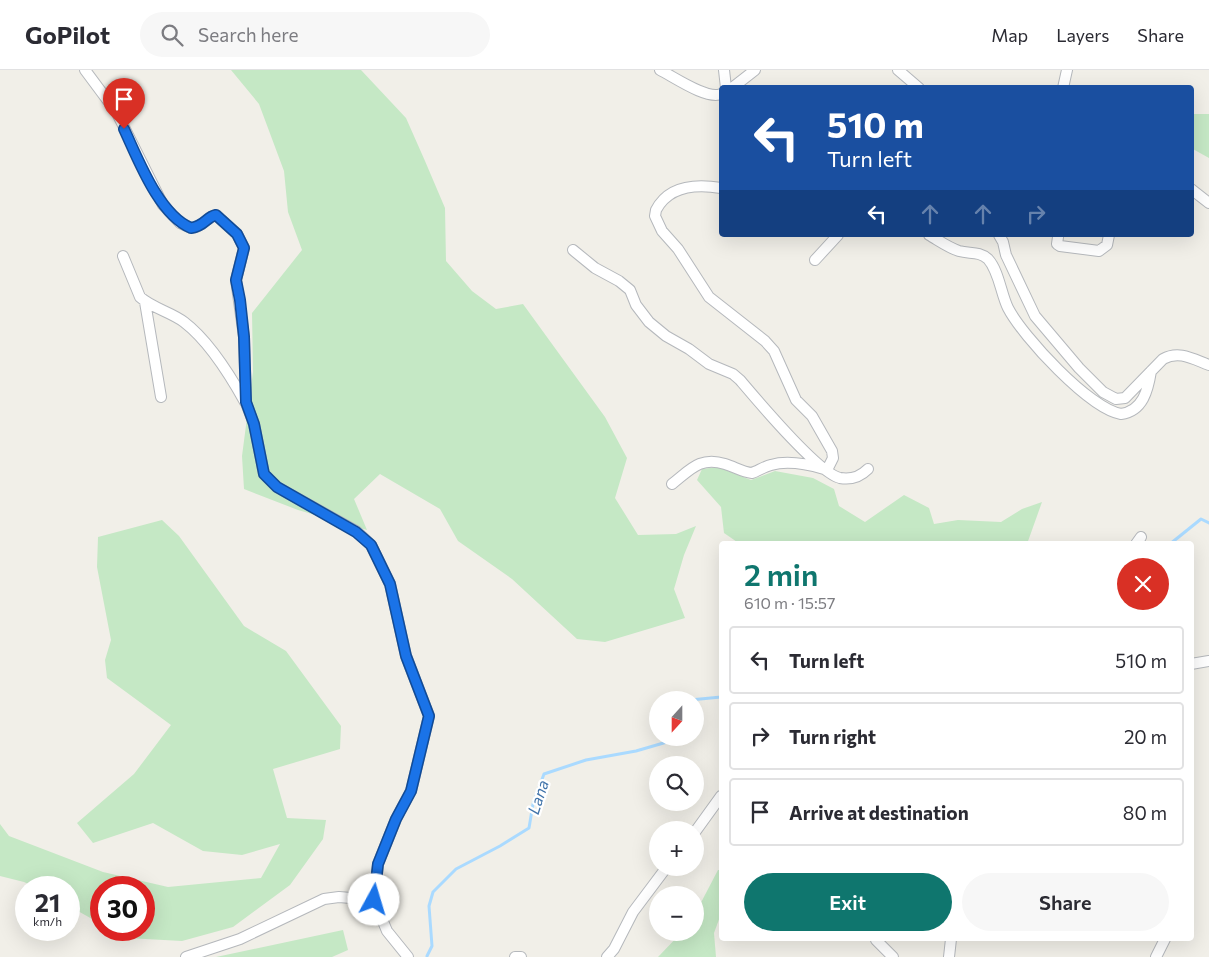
<!DOCTYPE html>
<meta charset="utf-8">
<style>
body{margin:0;font-family:Commissioner,sans-serif;background:#f7f7f7;color:#2b2b33;height:100vh;display:flex;flex-direction:column;font-size:19px;white-space:nowrap}
*{box-sizing:border-box;margin:0}
p{font-size:16px;color:#7c7c81}
.icon{flex:none;width:28px;height:28px;fill:none;stroke:currentColor;stroke-width:2;stroke-linecap:round;stroke-linejoin:round}
.map{position:relative;flex:1;overflow:hidden}
.panel{position:absolute;left:719px;top:471px;width:475px;height:400px;display:flex;flex-direction:column;background:#fff;border-radius:5px;box-shadow:0 5px 20px #0002}
.panel>*{flex:none}
.guide{position:absolute;left:719px;top:15px;width:475px;height:152px;border-radius:5px;box-shadow:0 5px 20px #0002;background:#1a4fa0;color:#fff;overflow:hidden}
.needle{width:32px;rotate:201deg}
.fabs{position:absolute;left:649px;top:621px;display:grid;gap:10px}
.fabs a{display:grid;place-items:center;width:55px;height:55px;border-radius:50%;background:#fff;box-shadow:0 5px 20px #0002;font-size:25px}
.speed{position:absolute;left:15px;top:806px;display:flex;gap:10px;font-size:25px;font-weight:700;text-align:center}
.speed>*{display:grid;place-content:center;width:65px;height:65px;border-radius:50%;background:#fff;box-shadow:0 5px 20px #0002;line-height:1}
.speed small{font-size:12px;font-weight:400}
.speed .limit{border:8px solid #d22;background:#fff;color:#111}
.pin{position:absolute;display:grid;place-items:center;width:42px;height:42px;color:#fff;margin:-51px -21px;border-radius:50% 50% 50% 0;rotate:-45deg;box-shadow:0 0 5px #0007}
.pin .icon{rotate:45deg}
.me{position:absolute;width:55px;margin:-28px;rotate:6deg;stroke-linejoin:round;filter:drop-shadow(0 0 4px #0008)}
.turn{display:flex;align-items:center;gap:18px;height:105px;padding:0 25px;font-size:22px}
.turn .icon{width:65px;height:65px;stroke-width:2.5}
.turn b{display:block;font-size:35px;line-height:42px}
.lanes{display:flex;align-items:center;height:48px;padding:0 25px;background:#0003;justify-content:center;gap:25px;direction:ltr}
.lanes .off{opacity:.35}
.round{display:grid;place-items:center;flex:none;width:52px;height:52px;border-radius:26px;background:#f7f7f7}
.overview{display:flex;align-items:center;justify-content:space-between;height:85px;padding:0 25px}
h1{font-size:30px;font-weight:600;line-height:38px;color:#0f766e}
.button{display:flex;gap:10px;margin-top:auto;padding:10px 25px}
.button a{flex:1;height:58px;border-radius:30px;background:#0f766e;color:#fff;font-size:20px;font-weight:600;line-height:58px;text-align:center}
.button a+a{background:#f7f7f7;color:#2b2b33}
ul{padding:0;list-style:none}
li{display:flex;align-items:center;gap:15px;height:68px;margin:0 10px 8px;padding:0 15px;border:2px solid #e1e1e2;border-radius:5px}
li div{flex:1}
li b{display:block;font-size:19px}
li em{font-style:normal}
header{display:flex;align-items:center;gap:30px;box-sizing:border-box;height:70px;padding:0 25px;background:#fff;border-bottom:1px solid #e1e1e2}
header strong{font-size:24px}
nav{display:flex;gap:28px;margin-inline-start:auto;font-size:18px}
.search{width:350px;height:45px;background:#f7f7f7;display:flex;align-items:center;gap:12px;box-sizing:border-box;padding:0 18px;border-radius:28px;color:#7c7c81;font-size:19px}
.map>svg:first-child{display:block}
.green{fill:#c5e8c5}
.lines{fill:none;stroke-linecap:round;stroke-linejoin:round}
.stream{stroke:#aadaff;stroke-width:3}
.minor-casing{stroke:#b5b8bc;stroke-width:12}
.minor{stroke:#fff;stroke-width:10}
.route-casing{stroke:#114b97;stroke-width:12}
.route{stroke:#1a73e8;stroke-width:9}
.labels{text-anchor:middle;stroke-width:4.5;stroke-linejoin:round;paint-order:stroke}
.water-label{font-size:16px;font-style:italic;fill:#4174aa;stroke:#fff}
</style>
<header>
<strong>GoPilot</strong>
<div class="search"><svg class="icon" aria-label="search" viewBox="0 0 24 24"><circle cx="10" cy="10" r="6"/><path d="M15 15l6 6"/></svg>Search here</div>
<nav><a>Map</a><a>Layers</a><a>Share</a></nav>
</header>
<div class="map">
<svg width="1209" height="887" viewBox="0 0 1209 887">
<rect width="100%" height="100%" fill="#f1efe8"/>
<!-- green -->
<path class="green" d="M 231,0 L 361,0 L 406,48 L 425,91 L 445,138 L 446,191 L 472,221 L 496,239 L 523,234 L 605,347 L 627,388 L 615,428 L 638,465 L 676,464 L 696,456 L 684,485 L 674,519 L 685,548 L 605,572 L 577,569 L 512,509 L 458,471 L 440,439 L 380,404 L 354,429 L 367,460 L 298,440 L 244,419 L 242,386 L 253,302 L 252,243 L 302,180 L 288,142 L 284,101 L 259,34 Z
M 1191,44 L 1209,44 L 1209,88 L 1191,78 Z
M 718,397 L 751,410 L 775,401 L 813,408 L 834,419 L 839,436 L 865,452 L 904,425 L 929,438 L 934,454 L 958,450 L 1001,452 L 1022,439 L 1042,432 L 1027,474 L 740,474 L 724,463 L 721,437 L 697,410 L 702,399 Z
M 162,450 L 179,466 L 244,556 L 286,581 L 341,656 L 340,679 L 273,699 L 287,748 L 326,750 L 323,769 L 290,815 L 233,857 L 182,871 L 127,868 L 113,860 L 144,860 L 144,818 L 101,818 L 101,854 L 69,836 L 69,818 L 35,817 L 24,812 L 0,806 L 0,754 L 9,766 L 103,802 L 168,817 L 261,808 L 280,774 L 242,785 L 203,781 L 153,753 L 93,773 L 77,753 L 134,704 L 171,655 L 107,608 L 105,590 L 111,570 L 97,497 L 98,467 Z
M 718,800 L 721,800 L 721,844 L 714,863 L 716,887 L 658,887 L 681,863 L 695,862 L 695,844 Z
M 343,860 L 348,880 L 332,887 L 216,887 Z"/>
<g class="lines">
<!-- stream -->
<path class="stream" d="M 1170,474 L 1201,449 L 1209,453
M 690,630 L 721,627
M 427,886 L 432,876 L 429,836 L 433,822 L 456,799 L 500,776 L 529,758 L 533,734 L 544,704 L 586,690 L 636,681 L 667,672 L 668,668"/>
<!-- minor casing -->
<g class="minor-casing">
<path id="minor" d="M 85,0 L 117,43 L 163,135 L 180,153 L 191,158 C 204,157 206,147 216,145 L 237,164 L 244,178 L 236,210 L 244,267 L 246,333 L 254,354 L 264,404 L 277,417 L 356,461 L 371,475 L 390,514 L 406,586 L 429,646 L 411,721 L 396,749 L 378,794 L 374,830 L 387,861 L 408,887
M 660,0 C 674,7 707,30 721,24
M 724,0 L 726,18
M 898,0 L 919,18
M 732,18 L 755,0
M 1063,18 L 1067,0
M 721,118 C 697,114 669,115 656,140 L 655,146 L 662,161 L 678,179 L 709,227 L 765,271 L 774,281 L 796,330 L 812,346 L 832,381 L 833,388 L 827,400
M 1191,119 L 1209,133
M 929,165 C 938,170 949,178 959,181 C 970,184 979,181 988,189 C 999,201 1001,224 1008,238 C 1023,267 1090,339 1121,344 C 1143,341 1148,320 1151,301
M 999,165 L 1003,172 L 1006,185 L 1035,246 L 1079,298 L 1103,322 L 1116,329 L 1125,328 L 1163,289 C 1179,280 1193,289 1209,295
M 1058,167 L 1057,174 L 1060,176 L 1099,181 L 1107,175 L 1109,165
M 573,180 L 595,198 L 619,211 L 630,220 L 636,235 L 649,252 L 666,266 L 689,279 L 709,294 L 733,304 L 740,310 C 757,330 818,403 840,408 C 851,410 861,406 868,399
M 123,186 L 140,227 C 152,238 171,242 184,252 C 209,271 230,305 245,332
M 815,190 L 838,165
M 145,232 L 161,327
M 672,414 C 690,400 700,386 725,394 C 735,397 742,402 752,403 C 758,401 765,396 771,395 C 788,390 807,394 824,399
M 1136,474 L 1141,467
M 1191,594 L 1209,591
M 695,762 L 721,726
M 876,870 L 893,887
M 186,887 L 240,869 L 324,829 L 339,827 L 374,830
M 515,887 L 521,887
M 607,887 L 614,879 L 633,842 L 666,798
M 949,887 L 951,869
M 1156,887 L 1165,869"/>
</g>
<!-- minor -->
<use href="#minor" class="minor"/>
</g>
<g class="lines">
<!-- route casing -->
<g class="route-casing">
<path id="route" d="M 124,59 C 138,89 159,145 191,158 C 205,156 206,147 216,145 L 237,164 L 244,178 L 236,210 L 240,230 L 244,267 L 246,332 L 254,354 L 264,404 L 277,417 L 356,462 L 371,475 L 390,514 L 406,586 L 429,646 L 411,721 L 396,749 L 378,794 L 374,830"/>
</g>
<!-- route -->
<use href="#route" class="route"/>
</g>
<g class="labels">
<!-- water labels -->
<g class="water-label">
<text transform="translate(538 727) rotate(-72)" y="6">Lana</text>
</g>
</g>
</svg>
<div class="fabs">
<a><svg class="needle" viewBox="-14 -14 28 28"><path d="M0-13l5 13h-10z" fill="#e53935"/><path d="M0 13l5-13h-10z" fill="#7c7c81"/></svg></a>
<a><svg class="icon" aria-label="search" viewBox="0 0 24 24"><circle cx="10" cy="10" r="6"/><path d="M15 15l6 6"/></svg></a>
<a>+</a>
<a>−</a>
</div>
<div class="speed"><div>21<small>km/h</small></div><div class="limit">30</div></div>
<div class="pin" style="left:124px;top:59px;background:#d93025"><svg class="icon" aria-label="arrive" viewBox="0 0 24 24"><path d="M6 21V4h12l-3 4 3 4H6"/></svg></div>
<svg class="me" style="left:374px;top:830px" viewBox="-20 -20 40 40"><circle r="19" fill="#fff"/><path d="M0-13L10 11 0 6-10 11z" fill="#1a73e8"/></svg>
<div class="guide">
<div class="turn"><svg class="icon" aria-label="left" viewBox="0 0 24 24"><path d="M17 20v-9H6M10 6l-5 5 5 5"/></svg><div><b>510 m</b>Turn left</div></div>
<div class="lanes"><svg class="icon" aria-label="left" viewBox="0 0 24 24"><path d="M17 20v-9H6M10 6l-5 5 5 5"/></svg><svg class="icon off" aria-label="ahead" viewBox="0 0 24 24"><path d="M12 20V5M6 11l6-6 6 6"/></svg><svg class="icon off" aria-label="ahead" viewBox="0 0 24 24"><path d="M12 20V5M6 11l6-6 6 6"/></svg><svg class="icon off" aria-label="right" viewBox="0 0 24 24"><path d="M7 20v-9h11M14 6l5 5-5 5"/></svg></div>
</div>
<section class="panel">
<div class="overview"><div><h1>2 min</h1><p>610 m · 15:57</p></div><a class="round" style="background:#d93025;color:#fff"><svg class="icon" aria-label="close" viewBox="0 0 24 24"><path d="M6 6l12 12M18 6L6 18"/></svg></a></div>
<ul>
<li><svg class="icon" aria-label="left" viewBox="0 0 24 24"><path d="M17 20v-9H6M10 6l-5 5 5 5"/></svg><div><b>Turn left</b></div><em>510 m</em></li>
<li><svg class="icon" aria-label="right" viewBox="0 0 24 24"><path d="M7 20v-9h11M14 6l5 5-5 5"/></svg><div><b>Turn right</b></div><em>20 m</em></li>
<li><svg class="icon" aria-label="arrive" viewBox="0 0 24 24"><path d="M6 21V4h12l-3 4 3 4H6"/></svg><div><b>Arrive at destination</b></div><em>80 m</em></li>
</ul>
<div class="button"><a>Exit</a><a>Share</a></div>
</section>
</div>
